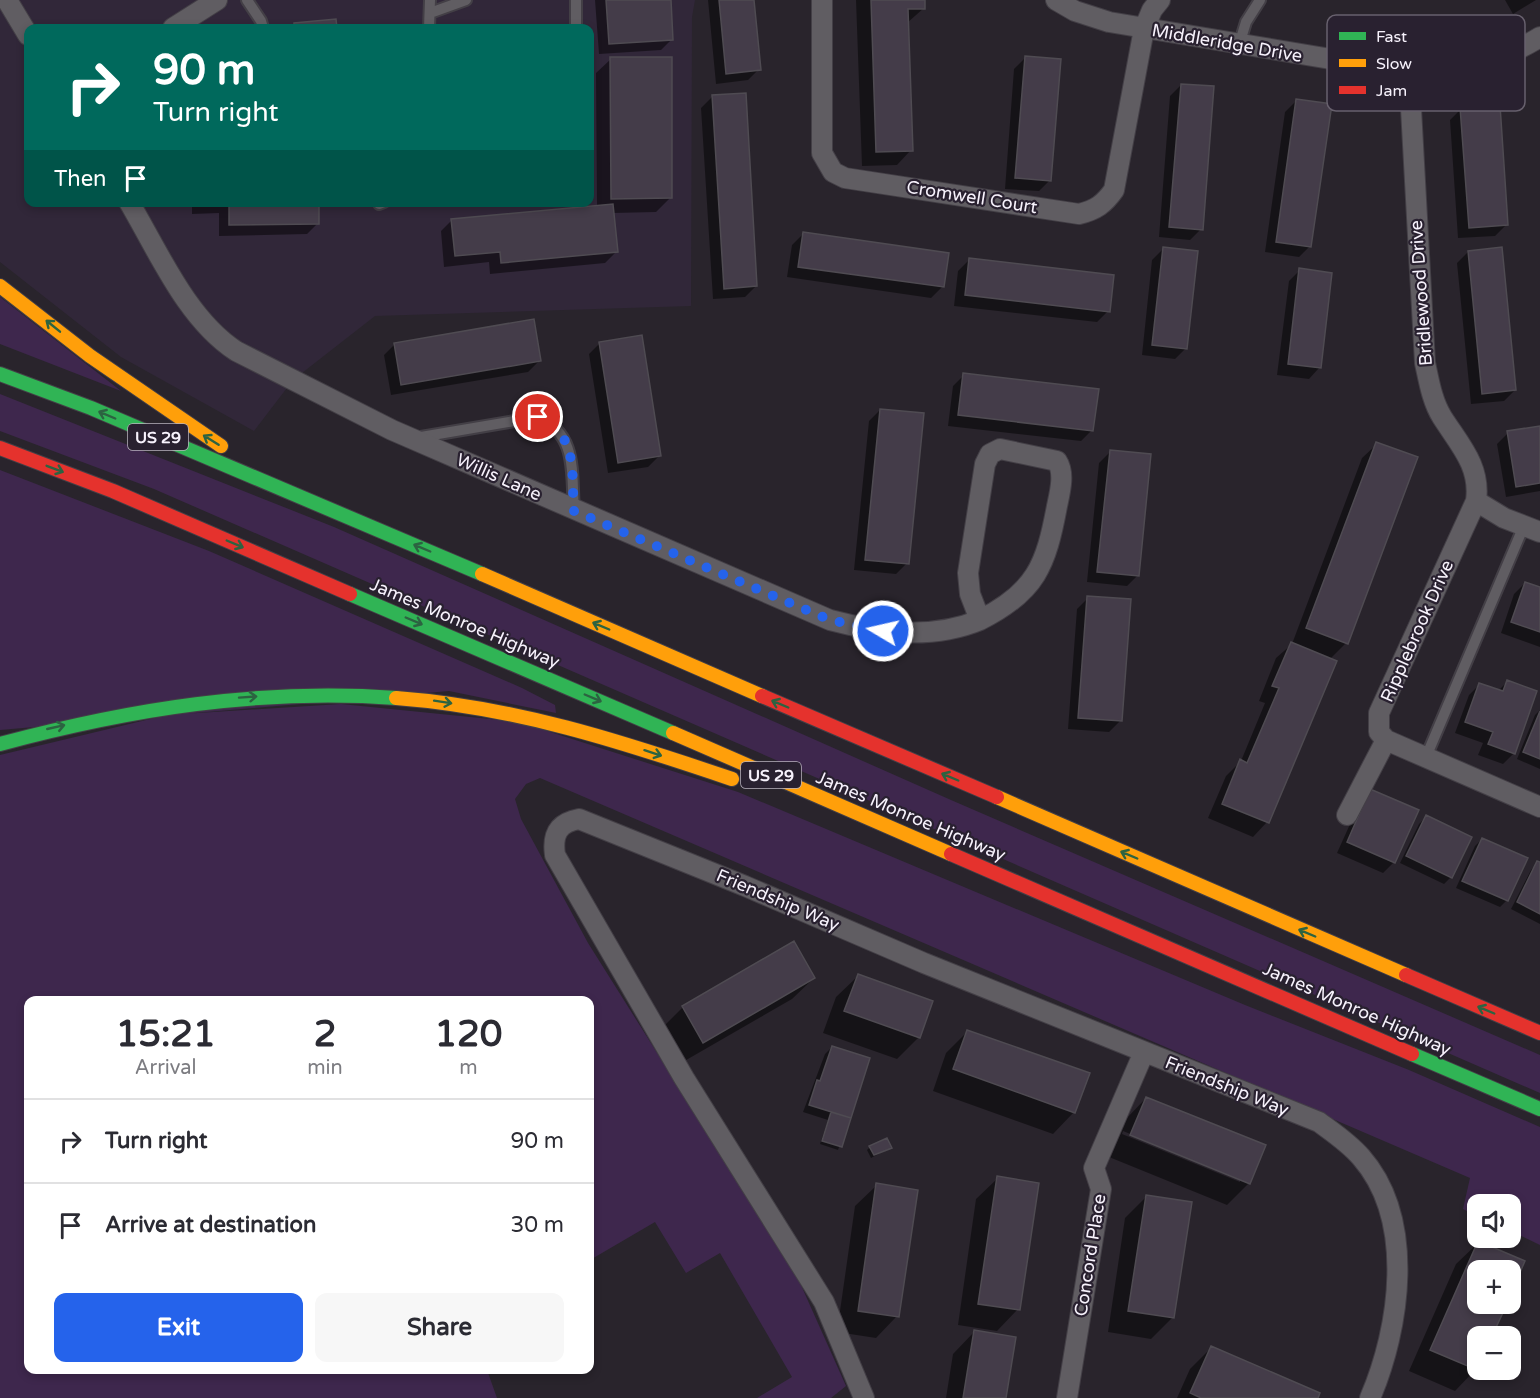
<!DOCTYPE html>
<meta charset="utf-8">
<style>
body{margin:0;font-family:"Varela Round",sans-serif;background:#f7f7f7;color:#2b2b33;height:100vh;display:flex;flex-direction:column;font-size:22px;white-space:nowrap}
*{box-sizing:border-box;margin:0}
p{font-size:20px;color:#7c7c81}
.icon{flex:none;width:33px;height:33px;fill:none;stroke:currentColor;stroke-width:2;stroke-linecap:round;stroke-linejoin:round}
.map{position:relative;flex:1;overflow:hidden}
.sheet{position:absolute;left:24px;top:996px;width:570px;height:378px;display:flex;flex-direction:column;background:#fff;border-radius:12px;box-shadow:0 3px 9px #0003}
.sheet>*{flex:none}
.hud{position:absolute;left:24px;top:24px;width:570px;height:183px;border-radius:12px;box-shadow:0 3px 9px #0003;background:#00695c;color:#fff;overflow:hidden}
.controls{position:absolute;left:1467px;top:1194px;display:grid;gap:12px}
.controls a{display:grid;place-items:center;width:54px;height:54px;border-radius:12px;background:#fff;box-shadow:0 3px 9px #0003;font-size:30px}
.pin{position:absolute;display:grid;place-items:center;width:51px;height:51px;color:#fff;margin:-26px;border:3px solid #fff;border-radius:50%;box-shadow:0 2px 6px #0007}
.me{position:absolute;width:66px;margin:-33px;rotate:279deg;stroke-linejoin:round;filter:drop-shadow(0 0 4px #0008)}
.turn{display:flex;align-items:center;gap:21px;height:126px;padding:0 30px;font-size:27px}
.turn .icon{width:78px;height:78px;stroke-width:2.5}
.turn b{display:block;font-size:42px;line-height:51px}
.then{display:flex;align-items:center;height:57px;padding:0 30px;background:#0003;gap:12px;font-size:22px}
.eta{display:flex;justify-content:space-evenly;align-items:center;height:102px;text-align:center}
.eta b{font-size:36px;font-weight:700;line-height:42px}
.primary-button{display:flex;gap:12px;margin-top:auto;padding:12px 30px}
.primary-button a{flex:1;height:69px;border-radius:12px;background:#2563eb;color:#fff;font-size:24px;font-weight:700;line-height:69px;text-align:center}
.primary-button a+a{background:#f7f7f7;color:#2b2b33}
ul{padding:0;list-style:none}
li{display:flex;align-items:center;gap:18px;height:84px;padding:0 30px;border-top:2px solid #e1e1e2}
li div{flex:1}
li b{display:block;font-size:22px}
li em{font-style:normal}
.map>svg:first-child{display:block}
.built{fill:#312739;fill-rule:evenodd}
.green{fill:#3e274d}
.shadow{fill:#0007;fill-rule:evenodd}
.building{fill:#443c49;stroke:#4f4b52;stroke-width:1.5}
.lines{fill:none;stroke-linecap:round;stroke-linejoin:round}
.lane-casing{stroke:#433f46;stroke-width:14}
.street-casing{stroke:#433f46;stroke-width:22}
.fast-casing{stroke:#433f46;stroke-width:16}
.slow-casing{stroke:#433f46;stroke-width:16}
.jam-casing{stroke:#433f46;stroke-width:16}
.lane{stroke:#605d62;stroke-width:10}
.street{stroke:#605d62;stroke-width:20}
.fast{stroke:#30b455;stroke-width:14}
.slow{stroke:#ff9f0a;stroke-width:14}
.jam{stroke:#e5322d;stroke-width:14}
.oneway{stroke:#2c6341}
.route{stroke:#2563eb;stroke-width:10;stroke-dasharray:0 18}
.labels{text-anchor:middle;stroke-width:4.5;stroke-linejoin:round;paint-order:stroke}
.shield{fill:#292130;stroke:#b9b3bf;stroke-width:1.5}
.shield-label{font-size:16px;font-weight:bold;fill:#f7f2fc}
.street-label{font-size:18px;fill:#f7f2fc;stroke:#292130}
.key{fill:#292130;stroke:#67606d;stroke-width:1.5}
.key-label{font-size:16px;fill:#f7f2fc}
</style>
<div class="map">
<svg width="1540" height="1398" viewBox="0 0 1540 1398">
<rect width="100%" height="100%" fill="#29242c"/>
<!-- built -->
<path class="built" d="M 0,0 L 695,0 L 692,17 L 691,306 L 375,316 L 293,380 L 254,431 L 121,357 L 0,262 ZM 28,28 L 590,28 L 590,202 L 28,202 Z"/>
<!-- green -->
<path class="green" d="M 0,297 L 121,391 L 0,344 Z
M 0,394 L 334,527 L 951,800 L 1540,1055 L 1540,1093 L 154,489 L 0,431 Z
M 0,470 L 209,551 L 522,688 L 555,705 L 556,713 L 449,691 L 0,730 Z
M 341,704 L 519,722 L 738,792 L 1245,1005 L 1409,1070 L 1540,1127 L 1540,1245 L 1511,1231 L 1510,1204 L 1478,1204 L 1477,1216 L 1463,1209 L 1470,1178 L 540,778 L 526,784 L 515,799 L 521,819 L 588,943 L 796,1274 L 846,1386 L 831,1398 L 757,1398 L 792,1377 L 720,1253 L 686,1273 L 655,1222 L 590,1260 L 590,1000 L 28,1000 L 28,1370 L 487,1370 L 497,1398 L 0,1398 L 0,755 L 167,715 Z"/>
<!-- shadow -->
<path class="shadow" d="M 595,0 L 669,0 L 672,39 L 661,50 L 599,54 Z
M 708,0 L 752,0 L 759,69 L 748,80 L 716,84 Z
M 856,0 L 924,0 L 924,8 L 907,23 L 911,150 L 897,165 L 862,166 Z
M 1505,0 L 1536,0 L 1513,14 Z
M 335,21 L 336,28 L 290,28 L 295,24 Z
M 1025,58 L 1050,180 L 1039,191 L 1005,189 L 1014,69 Z
M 611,59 L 671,197 L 656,212 L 613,213 L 616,252 L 605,263 L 490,274 L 489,262 L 444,267 L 441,231 L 452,220 L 597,207 L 596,73 Z
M 1181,85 L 1201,229 L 1190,240 L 1159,237 L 1170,96 Z
M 712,97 L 756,286 L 745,297 L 713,299 L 701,108 Z
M 1296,101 L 1310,246 L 1299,257 L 1265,252 L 1285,112 Z
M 1461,109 L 1506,225 L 1495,236 L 1458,238 L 1450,120 Z
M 192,202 L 317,202 L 318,223 L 307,234 L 219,236 L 219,213 L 192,214 Z
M 803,234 L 947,255 L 942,287 L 931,298 L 787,277 L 792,245 Z
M 1163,249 L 1186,348 L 1175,359 L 1142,355 L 1152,260 Z
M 1468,252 L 1515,390 L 1504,401 L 1471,404 L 1457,263 Z
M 969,260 L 1108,311 L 1097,322 L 954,306 L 958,271 Z
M 1300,270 L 1319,368 L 1309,379 L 1277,375 L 1289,281 Z
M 600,343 L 659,456 L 648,467 L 608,473 L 589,354 Z
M 395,344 L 539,361 L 528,372 L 391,395 L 384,355 Z
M 964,375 L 1092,430 L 1081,441 L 948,426 L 953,386 Z
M 880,410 L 907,563 L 896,574 L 854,570 L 869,421 Z
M 1540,427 L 1540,491 L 1506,497 L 1497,444 L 1508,433 Z
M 1377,444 L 1346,643 L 1330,659 L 1267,822 L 1253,837 L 1208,818 L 1226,776 L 1241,761 L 1265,703 L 1259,701 L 1276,658 L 1292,644 L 1362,458 Z
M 1110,452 L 1138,575 L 1127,586 L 1087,582 L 1099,463 Z
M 1525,583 L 1540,588 L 1540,647 L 1501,633 L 1514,594 Z
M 1088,598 L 1120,721 L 1109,732 L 1068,729 L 1077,609 Z
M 1507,682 L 1514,753 L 1503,764 L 1478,755 L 1483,743 L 1455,733 L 1469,695 L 1480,684 L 1498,691 Z
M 1540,710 L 1540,769 L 1517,759 L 1535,715 Z
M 1360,802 L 1394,862 L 1383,873 L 1337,853 Z
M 1426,817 L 1451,877 L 1444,884 L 1400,863 L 1419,824 Z
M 1482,839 L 1507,900 L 1500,907 L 1456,888 L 1475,846 Z
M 1538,863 L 1540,864 L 1540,924 L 1511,909 L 1531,870 Z
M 794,943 L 814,978 L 792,999 L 681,1063 L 661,1029 L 683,1007 Z
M 858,976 L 919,1037 L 897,1059 L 823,1033 L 836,997 Z
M 968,1031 L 1074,1112 L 1053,1134 L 933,1091 L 946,1053 Z
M 832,1047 L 849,1117 L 838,1150 L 820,1144 L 828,1120 L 803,1112 L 825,1054 Z
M 1146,1098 L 1249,1183 L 1227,1205 L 1109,1157 L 1125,1120 ZM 1123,1131 L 1240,1179 L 1240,1182 L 1122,1134 Z
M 870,1147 L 890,1148 L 871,1158 L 867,1150 Z
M 998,1178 L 1018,1309 L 997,1331 L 958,1325 L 976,1199 Z
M 877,1185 L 897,1316 L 876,1338 L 837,1332 L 855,1206 Z
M 1147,1196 L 1173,1317 L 1151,1339 L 1108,1332 L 1125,1218 Z
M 1478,1243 L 1523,1262 L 1510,1270 L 1478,1270 L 1478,1304 L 1505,1304 L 1490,1336 L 1478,1336 L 1476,1369 L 1455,1391 L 1409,1371 L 1456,1264 Z
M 974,1332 L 1005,1398 L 946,1398 L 953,1354 Z
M 1212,1347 L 1316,1398 L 1177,1398 L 1190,1369 Z"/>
<!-- building -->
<path class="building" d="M 606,0 L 671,0 L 673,40 L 609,44 Z
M 719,0 L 754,0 L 761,70 L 726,74 Z
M 871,0 L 925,0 L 925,9 L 908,9 L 913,151 L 876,152 Z
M 336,19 L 337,28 L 294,28 L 294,23 Z
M 1025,56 L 1061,59 L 1051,181 L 1015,178 Z
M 610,57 L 672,57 L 672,198 L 611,199 Z
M 1181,84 L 1214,86 L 1203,230 L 1169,227 Z
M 746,93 L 757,286 L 724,289 L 712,95 Z
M 1296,99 L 1332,104 L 1311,247 L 1276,242 Z
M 1500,105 L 1508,225 L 1469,228 L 1460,107 Z
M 202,202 L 319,202 L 319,224 L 229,225 L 229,203 Z
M 613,204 L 618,252 L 501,263 L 500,252 L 455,256 L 451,219 Z
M 803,232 L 949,253 L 944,287 L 798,267 Z
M 1163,247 L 1198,251 L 1187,349 L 1152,345 Z
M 1502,247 L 1516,390 L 1482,394 L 1468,251 Z
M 969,258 L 1114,275 L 1110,312 L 965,295 Z
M 1299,268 L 1332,273 L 1321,368 L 1288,364 Z
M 534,319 L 541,361 L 401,385 L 394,343 Z
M 642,335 L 661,456 L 618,463 L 599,342 Z
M 963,373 L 1099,389 L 1093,431 L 958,415 Z
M 880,409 L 924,413 L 909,564 L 865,560 Z
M 1540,426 L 1540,483 L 1516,487 L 1507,431 Z
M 1376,442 L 1418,457 L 1348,644 L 1306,628 Z
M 1110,450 L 1151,454 L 1139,576 L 1097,572 Z
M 1525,582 L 1540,587 L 1540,632 L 1511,622 Z
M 1087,596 L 1131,599 L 1122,721 L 1078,718 Z
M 1291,642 L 1337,661 L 1269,823 L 1222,804 L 1240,759 L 1247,763 L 1279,688 L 1272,686 Z
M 1507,680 L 1537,691 L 1515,754 L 1488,744 L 1493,732 L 1465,722 L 1479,683 L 1503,691 Z
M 1540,711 L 1540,759 L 1523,752 Z
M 1370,789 L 1419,810 L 1395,863 L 1347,842 Z
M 1426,815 L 1472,837 L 1452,878 L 1406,856 Z
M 1482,838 L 1528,858 L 1508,901 L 1462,881 Z
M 1537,861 L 1540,862 L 1540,914 L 1517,902 Z
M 794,941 L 815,978 L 703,1043 L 682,1006 Z
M 858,974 L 933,1001 L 920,1038 L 844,1011 Z
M 967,1030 L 1090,1073 L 1075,1113 L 953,1069 Z
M 832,1046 L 870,1058 L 851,1118 L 809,1105 L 817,1080 L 820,1081 Z
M 1146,1097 L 1266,1145 L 1250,1184 L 1130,1135 Z
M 831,1112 L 851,1118 L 842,1147 L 822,1141 Z
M 887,1138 L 892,1148 L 874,1155 L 869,1146 Z
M 997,1176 L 1039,1183 L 1020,1310 L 978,1304 Z
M 876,1183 L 918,1190 L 899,1317 L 858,1311 Z
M 1146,1195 L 1192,1202 L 1174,1318 L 1128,1311 Z
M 1478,1241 L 1525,1261 L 1510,1295 L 1510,1270 L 1478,1270 L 1478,1304 L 1507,1304 L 1492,1336 L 1478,1336 L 1477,1370 L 1430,1350 Z
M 974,1330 L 1016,1337 L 1006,1398 L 963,1398 Z
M 1211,1346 L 1320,1393 L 1318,1398 L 1201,1398 L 1190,1393 Z"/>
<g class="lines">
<!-- lane casing -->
<g class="lane-casing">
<path id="lane" d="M 247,0 L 261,21 L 263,28
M 576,0 L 576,28
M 430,13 L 466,0
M 429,28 L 430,0
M 1239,45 L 1246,22 L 1260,0
M 379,204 L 384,202
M 415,438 L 538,417 C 578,435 571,472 574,510
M 1426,757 L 1523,528"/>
</g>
<!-- street casing -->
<g class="street-casing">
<path id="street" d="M 7,0 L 28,35
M 822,0 L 822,153 L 833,172 L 845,178 L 1079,214 C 1096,210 1104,204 1114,190 L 1144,29 L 1152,10 L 1160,0
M 1056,0 L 1075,11 L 1109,22 L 1409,72 C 1457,72 1498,63 1540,37
M 173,28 L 217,0
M 1409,72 L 1425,363 C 1429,381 1432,401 1442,417 C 1459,444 1481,466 1476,501 L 1379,713 L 1379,732 L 1386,740 L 1540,807
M 129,202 C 159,253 187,319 236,351 L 392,430 L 830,620 C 879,633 932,640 980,620
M 1000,449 L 1057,461 C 1065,473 1060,492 1057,506 C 1046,565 1036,592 980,620 L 970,594 L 968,573 L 985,464 L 990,454 Z
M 1476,501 L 1504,518 L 1540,532
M 1347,815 L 1386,740
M 864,1398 L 824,1302 L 684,1078 L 555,855 C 552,834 558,823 579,819 L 745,886 L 924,963 L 1319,1122 C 1334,1133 1349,1143 1361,1157 C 1416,1220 1400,1328 1370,1398
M 1067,1398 L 1101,1189 L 1094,1168 L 1144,1052"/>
</g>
<!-- fast casing -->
<g class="fast-casing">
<path id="fast" d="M 0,374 L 91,408 L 482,574
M 350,594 L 673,733
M 0,744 C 130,709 261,688 396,698
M 1412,1054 L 1540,1109"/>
</g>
<!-- slow casing -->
<g class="slow-casing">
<path id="slow" d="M 0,286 L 90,356 L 221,446
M 482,574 L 762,696
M 396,698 C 515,707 620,741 732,779
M 673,733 L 951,854
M 997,797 L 1406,975"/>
</g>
<!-- jam casing -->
<g class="jam-casing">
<path id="jam" d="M 0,448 L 113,491 L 350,594
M 762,696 L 997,797
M 951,854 L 1412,1054
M 1406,975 L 1540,1033"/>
</g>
<!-- lane -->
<use href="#lane" class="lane"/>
<!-- street -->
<use href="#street" class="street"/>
<!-- fast -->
<use href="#fast" class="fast"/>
<!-- slow -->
<use href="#slow" class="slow"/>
<!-- jam -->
<use href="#jam" class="jam"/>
</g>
<!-- one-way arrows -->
<defs><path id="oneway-shaft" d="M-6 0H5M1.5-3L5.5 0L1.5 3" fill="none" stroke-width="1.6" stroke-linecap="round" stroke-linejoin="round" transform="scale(1.5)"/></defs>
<g class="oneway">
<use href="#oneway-shaft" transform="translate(53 326) rotate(-141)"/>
<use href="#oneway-shaft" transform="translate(107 415) rotate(-157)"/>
<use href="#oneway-shaft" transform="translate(211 440) rotate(-148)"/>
<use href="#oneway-shaft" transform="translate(55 469) rotate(21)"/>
<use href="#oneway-shaft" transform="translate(235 544) rotate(23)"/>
<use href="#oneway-shaft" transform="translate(422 548) rotate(-157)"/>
<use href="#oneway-shaft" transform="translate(414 621) rotate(23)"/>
<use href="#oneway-shaft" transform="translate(601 626) rotate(-157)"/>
<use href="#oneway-shaft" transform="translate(248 697) rotate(-4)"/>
<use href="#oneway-shaft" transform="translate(593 698) rotate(23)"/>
<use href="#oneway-shaft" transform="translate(443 702) rotate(9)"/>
<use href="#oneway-shaft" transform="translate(780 704) rotate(-157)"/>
<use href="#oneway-shaft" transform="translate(56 727) rotate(-13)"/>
<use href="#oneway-shaft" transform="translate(653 753) rotate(18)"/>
<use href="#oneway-shaft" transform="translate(950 777) rotate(-157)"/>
<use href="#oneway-shaft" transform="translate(1129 855) rotate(-157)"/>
<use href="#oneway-shaft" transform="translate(1307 933) rotate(-157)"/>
<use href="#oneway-shaft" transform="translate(1486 1010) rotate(-157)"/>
</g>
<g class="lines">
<!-- route -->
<path class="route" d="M 538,417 C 579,435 571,472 574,511 L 830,620 L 883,631"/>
</g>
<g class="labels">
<!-- shield labels -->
<g class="shield">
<rect x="128" y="424" width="60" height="26" rx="4.5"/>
<rect x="741" y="762" width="60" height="26" rx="4.5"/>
</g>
<g class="shield-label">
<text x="158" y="443">US 29</text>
<text x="771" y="781">US 29</text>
</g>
<!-- street labels -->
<g class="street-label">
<text transform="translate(1227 43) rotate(10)" y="6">Middleridge Drive</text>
<text transform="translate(972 197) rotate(9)" y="6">Cromwell Court</text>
<text transform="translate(1421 293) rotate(-94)" y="6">Bridlewood Drive</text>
<text transform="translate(499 477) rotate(24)" y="6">Willis Lane</text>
<text transform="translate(465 623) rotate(23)" y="6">James Monroe Highway</text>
<text transform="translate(1417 631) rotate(-66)" y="6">Ripplebrook Drive</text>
<text transform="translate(911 816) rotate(23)" y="6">James Monroe Highway</text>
<text transform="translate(778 900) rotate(23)" y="6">Friendship Way</text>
<text transform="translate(1357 1009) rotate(24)" y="6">James Monroe Highway</text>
<text transform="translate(1227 1086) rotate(22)" y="6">Friendship Way</text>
<text transform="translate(1090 1255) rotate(-81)" y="6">Concord Place</text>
</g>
</g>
<!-- legend -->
<rect x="1327" y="15" width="198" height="96" rx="9" class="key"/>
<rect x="1339" y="32" width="27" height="8" fill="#30b455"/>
<rect x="1339" y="59" width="27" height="8" fill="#ff9f0a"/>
<rect x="1339" y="86" width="27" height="8" fill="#e5322d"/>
<g class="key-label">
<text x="1376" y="42">Fast</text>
<text x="1376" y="69">Slow</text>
<text x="1376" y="96">Jam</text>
</g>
</svg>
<div class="controls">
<a><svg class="icon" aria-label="sound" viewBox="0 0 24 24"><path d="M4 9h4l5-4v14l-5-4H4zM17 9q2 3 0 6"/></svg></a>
<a>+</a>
<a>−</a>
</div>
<div class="pin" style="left:538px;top:417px;background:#d93025"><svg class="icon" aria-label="arrive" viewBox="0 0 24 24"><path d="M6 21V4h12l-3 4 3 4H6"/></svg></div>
<svg class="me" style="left:883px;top:631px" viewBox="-20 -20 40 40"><circle r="17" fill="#2563eb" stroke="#fff" stroke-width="3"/><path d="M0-11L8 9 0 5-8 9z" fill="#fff"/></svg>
<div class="hud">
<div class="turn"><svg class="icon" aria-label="right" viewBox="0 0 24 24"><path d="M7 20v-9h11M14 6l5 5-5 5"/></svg><div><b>90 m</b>Turn right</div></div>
<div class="then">Then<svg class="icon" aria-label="arrive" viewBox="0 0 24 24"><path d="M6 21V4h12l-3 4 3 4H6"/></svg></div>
</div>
<section class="sheet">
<div class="eta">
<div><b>15:21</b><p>Arrival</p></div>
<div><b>2</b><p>min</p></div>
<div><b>120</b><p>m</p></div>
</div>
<ul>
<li><svg class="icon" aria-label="right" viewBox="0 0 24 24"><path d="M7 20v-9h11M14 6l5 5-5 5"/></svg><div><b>Turn right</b></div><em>90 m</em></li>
<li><svg class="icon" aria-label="arrive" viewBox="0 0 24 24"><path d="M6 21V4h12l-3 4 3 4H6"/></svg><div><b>Arrive at destination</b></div><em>30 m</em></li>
</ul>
<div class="primary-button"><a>Exit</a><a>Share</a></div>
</section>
</div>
